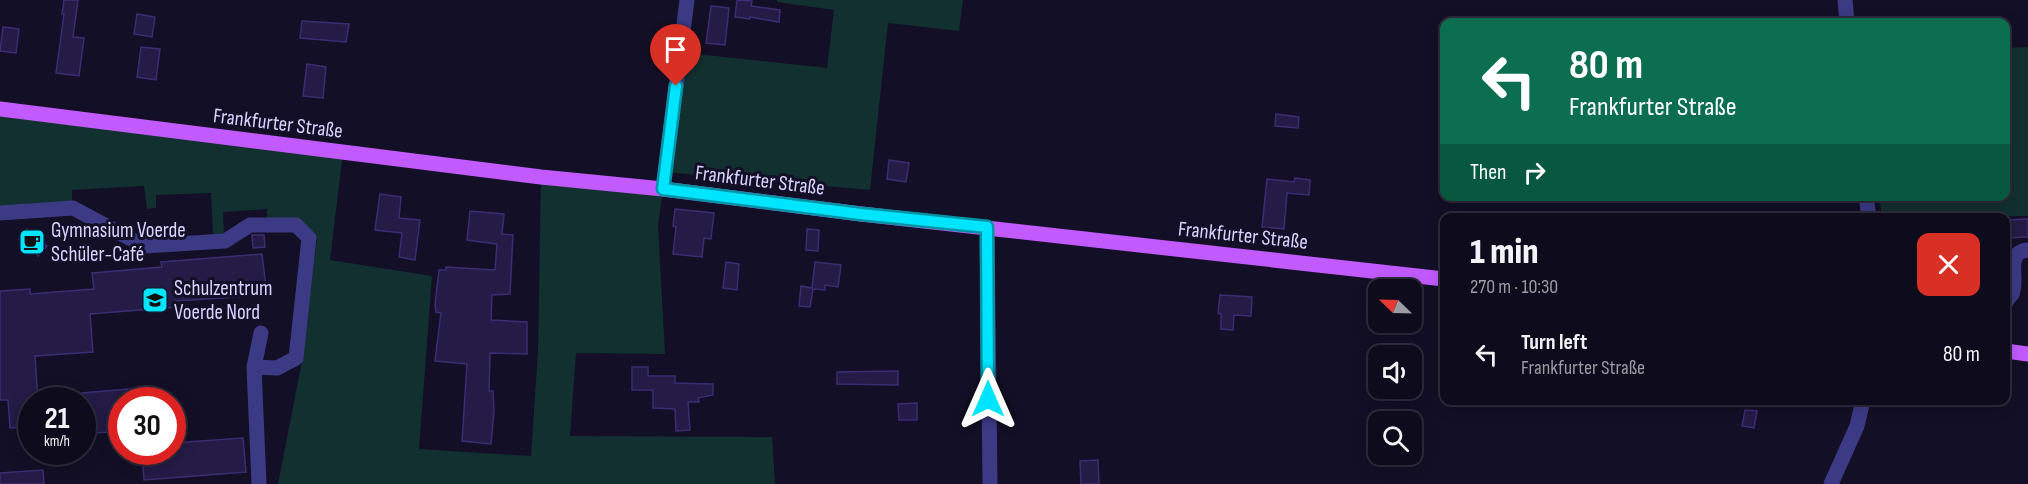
<!DOCTYPE html>
<meta charset="utf-8">
<style>
body{margin:0;font-family:"Sofia Sans Condensed",sans-serif;background:#171425;color:#f1f3f6;height:100vh;display:flex;flex-direction:column;font-size:22px;white-space:nowrap}
*{box-sizing:border-box;margin:0}
p{font-size:20px;color:#9b9ba3}
.icon{flex:none;width:33px;height:33px;fill:none;stroke:currentColor;stroke-width:2;stroke-linecap:round;stroke-linejoin:round}
.map{position:relative;flex:1;overflow:hidden}
.side{position:absolute;left:1440px;top:213px;width:570px;height:192px;display:flex;flex-direction:column;background:#0e0b1c;border-radius:12px;box-shadow:0 3px 15px #0003,0 0 0 2px #2e2b3b}
.side>*{flex:none}
.guide{position:absolute;left:1440px;top:18px;width:570px;height:183px;border-radius:12px;box-shadow:0 3px 15px #0003,0 0 0 2px #2e2b3b;background:#0b6e4f;color:#fff;overflow:hidden}
.needle{width:39px;rotate:293deg}
.fabs{position:absolute;left:1368px;top:279px;display:grid;gap:12px}
.fabs a{display:grid;place-items:center;width:54px;height:54px;border-radius:12px;background:#0e0b1c;box-shadow:0 3px 15px #0003,0 0 0 2px #2e2b3b;font-size:30px}
.speed{position:absolute;left:18px;top:387px;display:flex;gap:12px;font-size:30px;font-weight:700;text-align:center}
.speed>*{display:grid;place-content:center;width:78px;height:78px;border-radius:50%;background:#0e0b1c;box-shadow:0 3px 15px #0003,0 0 0 2px #2e2b3b;line-height:1}
.speed small{font-size:15px;font-weight:400}
.speed .limit{border:9px solid #d22;background:#fff;color:#111}
.pin{position:absolute;display:grid;place-items:center;width:51px;height:51px;color:#fff;margin:-62px -26px;border-radius:50% 50% 50% 0;rotate:-45deg;box-shadow:0 0 6px #0007}
.pin .icon{rotate:45deg}
.me{position:absolute;width:66px;margin:-33px;rotate:0deg;stroke-linejoin:round;filter:drop-shadow(0 0 4px #0008)}
.turn{display:flex;align-items:center;gap:21px;height:126px;padding:0 30px;font-size:27px}
.turn .icon{width:78px;height:78px;stroke-width:2.5}
.turn b{display:block;font-size:42px;line-height:51px}
.then{display:flex;align-items:center;height:57px;padding:0 30px;background:#0003;gap:12px;font-size:22px}
.round{display:grid;place-items:center;flex:none;width:63px;height:63px;border-radius:12px;background:#171425}
.summary{display:flex;align-items:center;justify-content:space-between;height:102px;padding:0 30px}
h1{font-size:36px;font-weight:800;line-height:45px}
ul{padding:0;list-style:none}
li{display:flex;align-items:center;gap:18px;height:78px;padding:0 30px}
li div{flex:1}
li b{display:block;font-size:22px}
li em{font-style:normal}
.map>svg:first-child{display:block}
.green{fill:#12302f}
.building{fill:#241b47;stroke:#3b2d73;stroke-width:1.5}
.lines{fill:none;stroke-linecap:round;stroke-linejoin:round}
.minor{stroke:#3d3a85;stroke-width:15}
.major{stroke:#c25bff;stroke-width:15}
.route-casing{stroke:#0095a6;stroke-width:15}
.route{stroke:#00e5ff;stroke-width:10}
.labels{text-anchor:middle;stroke-width:6;stroke-linejoin:round;paint-order:stroke}
.street-label{font-size:21px;fill:#d9d4ff;stroke:#130f26}
.poi-label{font-size:21px;fill:#d9d4ff;stroke:#130f26;text-anchor:start}
</style>
<div class="map">
<svg width="2028" height="484" viewBox="0 0 2028 484">
<rect width="100%" height="100%" fill="#130f26"/>
<!-- green -->
<path class="green" d="M 777,0 L 963,0 L 959,31 L 888,23 L 870,190 L 665,172 L 687,53 L 827,68 L 834,10 L 777,2 Z
M 2028,47 L 2028,216 L 1882,217 L 1879,197 L 2006,196 L 2006,48 Z
M 0,110 L 343,152 L 330,260 L 432,276 L 419,449 L 531,456 L 538,351 L 541,177 L 663,189 L 658,225 L 665,354 L 576,353 L 570,436 L 772,437 L 775,484 L 278,484 L 302,361 L 317,239 L 300,219 L 267,218 L 267,209 L 223,212 L 224,234 L 213,234 L 211,193 L 156,195 L 156,208 L 147,209 L 144,186 L 72,190 L 72,202 L 0,208 Z"/>
<!-- building -->
<path class="building" d="M 64,0 L 78,0 L 73,37 L 84,38 L 79,76 L 56,73 L 64,14 L 62,14 Z
M 737,0 L 752,1 L 751,6 L 780,10 L 779,22 L 750,17 L 750,19 L 735,17 Z
M 711,6 L 729,8 L 725,45 L 706,43 Z
M 137,14 L 155,17 L 152,37 L 134,34 Z
M 302,21 L 349,24 L 346,42 L 300,38 Z
M 3,27 L 19,29 L 16,53 L 0,51 Z
M 141,47 L 160,49 L 156,80 L 137,77 Z
M 307,64 L 326,67 L 323,98 L 303,96 Z
M 1276,114 L 1299,117 L 1298,128 L 1275,126 Z
M 889,160 L 909,163 L 906,182 L 887,179 Z
M 1295,178 L 1310,180 L 1309,195 L 1287,193 L 1284,229 L 1262,227 L 1267,179 L 1294,182 Z
M 380,194 L 401,197 L 399,218 L 420,220 L 415,260 L 399,257 L 402,233 L 375,230 Z
M 675,209 L 714,213 L 711,239 L 704,238 L 702,257 L 673,254 L 676,227 L 673,226 Z
M 470,211 L 504,214 L 502,234 L 513,235 L 510,294 L 492,295 L 491,320 L 527,322 L 527,354 L 490,353 L 489,391 L 493,391 L 494,411 L 491,444 L 462,441 L 467,364 L 435,361 L 441,313 L 436,312 L 435,305 L 439,270 L 446,270 L 446,267 L 495,270 L 497,244 L 467,240 Z
M 2028,219 L 2028,237 L 2006,238 L 2006,220 Z
M 27,229 L 47,246 L 38,256 L 19,239 Z
M 807,229 L 819,230 L 818,251 L 806,250 Z
M 252,235 L 264,235 L 265,247 L 253,248 Z
M 262,254 L 267,295 L 176,301 L 176,307 L 90,314 L 93,352 L 35,356 L 38,400 L 32,400 L 32,427 L 10,428 L 8,400 L 0,400 L 0,291 L 30,289 L 30,294 L 94,289 L 92,273 L 162,267 L 161,262 Z
M 726,262 L 739,264 L 737,290 L 723,288 Z
M 815,262 L 841,265 L 838,287 L 825,285 L 825,290 L 813,289 L 810,307 L 799,306 L 801,286 L 812,288 Z
M 1220,295 L 1252,297 L 1251,316 L 1234,315 L 1233,330 L 1221,329 L 1221,314 L 1218,313 Z
M 632,367 L 648,367 L 648,376 L 675,376 L 675,383 L 713,384 L 713,395 L 698,398 L 699,402 L 688,402 L 690,430 L 676,431 L 675,409 L 653,408 L 653,390 L 632,390 Z
M 898,371 L 898,385 L 837,384 L 837,372 Z
M 140,388 L 141,400 L 122,400 L 122,431 L 82,434 L 82,393 Z
M 917,403 L 917,420 L 899,420 L 898,404 Z
M 1745,410 L 1757,411 L 1754,428 L 1742,426 Z
M 243,438 L 246,472 L 144,480 L 142,452 L 172,452 L 172,443 Z
M 1098,460 L 1099,484 L 1081,484 L 1080,461 Z
M 43,470 L 44,484 L 0,484 L 0,473 Z"/>
<g class="lines">
<!-- minor -->
<path class="minor" d="M 1845,0 L 1847,22
M 663,189 L 687,0
M 1866,196 L 1869,218
M 0,213 L 73,208 L 144,246 L 225,241 L 250,225 L 296,225 L 309,238 L 296,358 L 277,368 L 254,367
M 987,227 L 990,484
M 2006,302 C 2006,301 2011,295 2012,294 C 2019,279 2004,252 2028,250
M 259,484 L 254,367 L 261,333
M 1831,484 L 1857,426 L 1863,400"/>
<!-- major -->
<path class="major" d="M 0,109 L 541,177 L 663,189 L 861,214 L 1444,279
M 2006,351 L 2028,354"/>
</g>
<g class="lines">
<!-- route casing -->
<g class="route-casing">
<path id="route" d="M 676,86 L 663,189 L 861,214 L 987,227 L 988,399"/>
</g>
<!-- route -->
<use href="#route" class="route"/>
</g>
<!-- icons -->
<defs>
<g id="cafe-square" transform="scale(1.35)"><rect x="-9" y="-9" width="18" height="18" rx="4" fill="#00e5ff" stroke="#130f26"/><path d="M-5.5-4.5H6V0H3Q3 3.5 0 3.5H-2.5Q-5.5 3.5-5.5 0ZM3-3.2v2h1.7v-2ZM-6 4.5H4V6H-6Z" fill="#111"/></g>
<g id="school-square" transform="scale(1.35)"><rect x="-9" y="-9" width="18" height="18" rx="4" fill="#00e5ff" stroke="#130f26"/><path d="M0-5L7-2L0 1L-7-2ZM-4 1L0 2.5L4 1V4Q0 6-4 4Z" fill="#111"/></g>
</defs>
<g fill-rule="evenodd">
<use href="#cafe-square" x="32" y="242"/>
<use href="#school-square" x="155" y="300"/>
</g>
<g class="labels">
<!-- street labels -->
<g class="street-label">
<text transform="translate(278 123) rotate(7)" y="7">Frankfurter Straße</text>
<text transform="translate(760 180) rotate(7)" y="7">Frankfurter Straße</text>
<text transform="translate(1243 235) rotate(6)" y="7">Frankfurter Straße</text>
</g>
<!-- poi labels -->
<g class="poi-label">
<text x="51" y="237">Gymnasium Voerde<tspan x="51" dy="24">Schüler-Café</tspan></text>
<text x="174" y="295">Schulzentrum<tspan x="174" dy="24">Voerde Nord</tspan></text>
</g>
</g>
</svg>
<div class="fabs">
<a><svg class="needle" viewBox="-14 -14 28 28"><path d="M0-13l5 13h-10z" fill="#e53935"/><path d="M0 13l5-13h-10z" fill="#9b9ba3"/></svg></a>
<a><svg class="icon" aria-label="sound" viewBox="0 0 24 24"><path d="M4 9h4l5-4v14l-5-4H4zM17 9q2 3 0 6"/></svg></a>
<a><svg class="icon" aria-label="search" viewBox="0 0 24 24"><circle cx="10" cy="10" r="6"/><path d="M15 15l6 6"/></svg></a>
</div>
<div class="speed"><div>21<small>km/h</small></div><div class="limit">30</div></div>
<div class="pin" style="left:676px;top:86px;background:#d93025"><svg class="icon" aria-label="arrive" viewBox="0 0 24 24"><path d="M6 21V4h12l-3 4 3 4H6"/></svg></div>
<svg class="me" style="left:988px;top:399px" viewBox="-20 -20 40 40"><path d="M0-17L14 15 0 8-14 15z" fill="#00e5ff" stroke="#fff" stroke-width="4"/></svg>
<div class="guide">
<div class="turn"><svg class="icon" aria-label="left" viewBox="0 0 24 24"><path d="M17 20v-9H6M10 6l-5 5 5 5"/></svg><div><b>80 m</b>Frankfurter Straße</div></div>
<div class="then">Then<svg class="icon" aria-label="right" viewBox="0 0 24 24"><path d="M7 20v-9h11M14 6l5 5-5 5"/></svg></div>
</div>
<section class="side">
<div class="summary"><div><h1>1 min</h1><p>270 m · 10:30</p></div><a class="round" style="background:#d93025;color:#fff"><svg class="icon" aria-label="close" viewBox="0 0 24 24"><path d="M6 6l12 12M18 6L6 18"/></svg></a></div>
<ul>
<li><svg class="icon" aria-label="left" viewBox="0 0 24 24"><path d="M17 20v-9H6M10 6l-5 5 5 5"/></svg><div><b>Turn left</b><p>Frankfurter Straße</p></div><em>80 m</em></li>
</ul>
</section>
</div>
